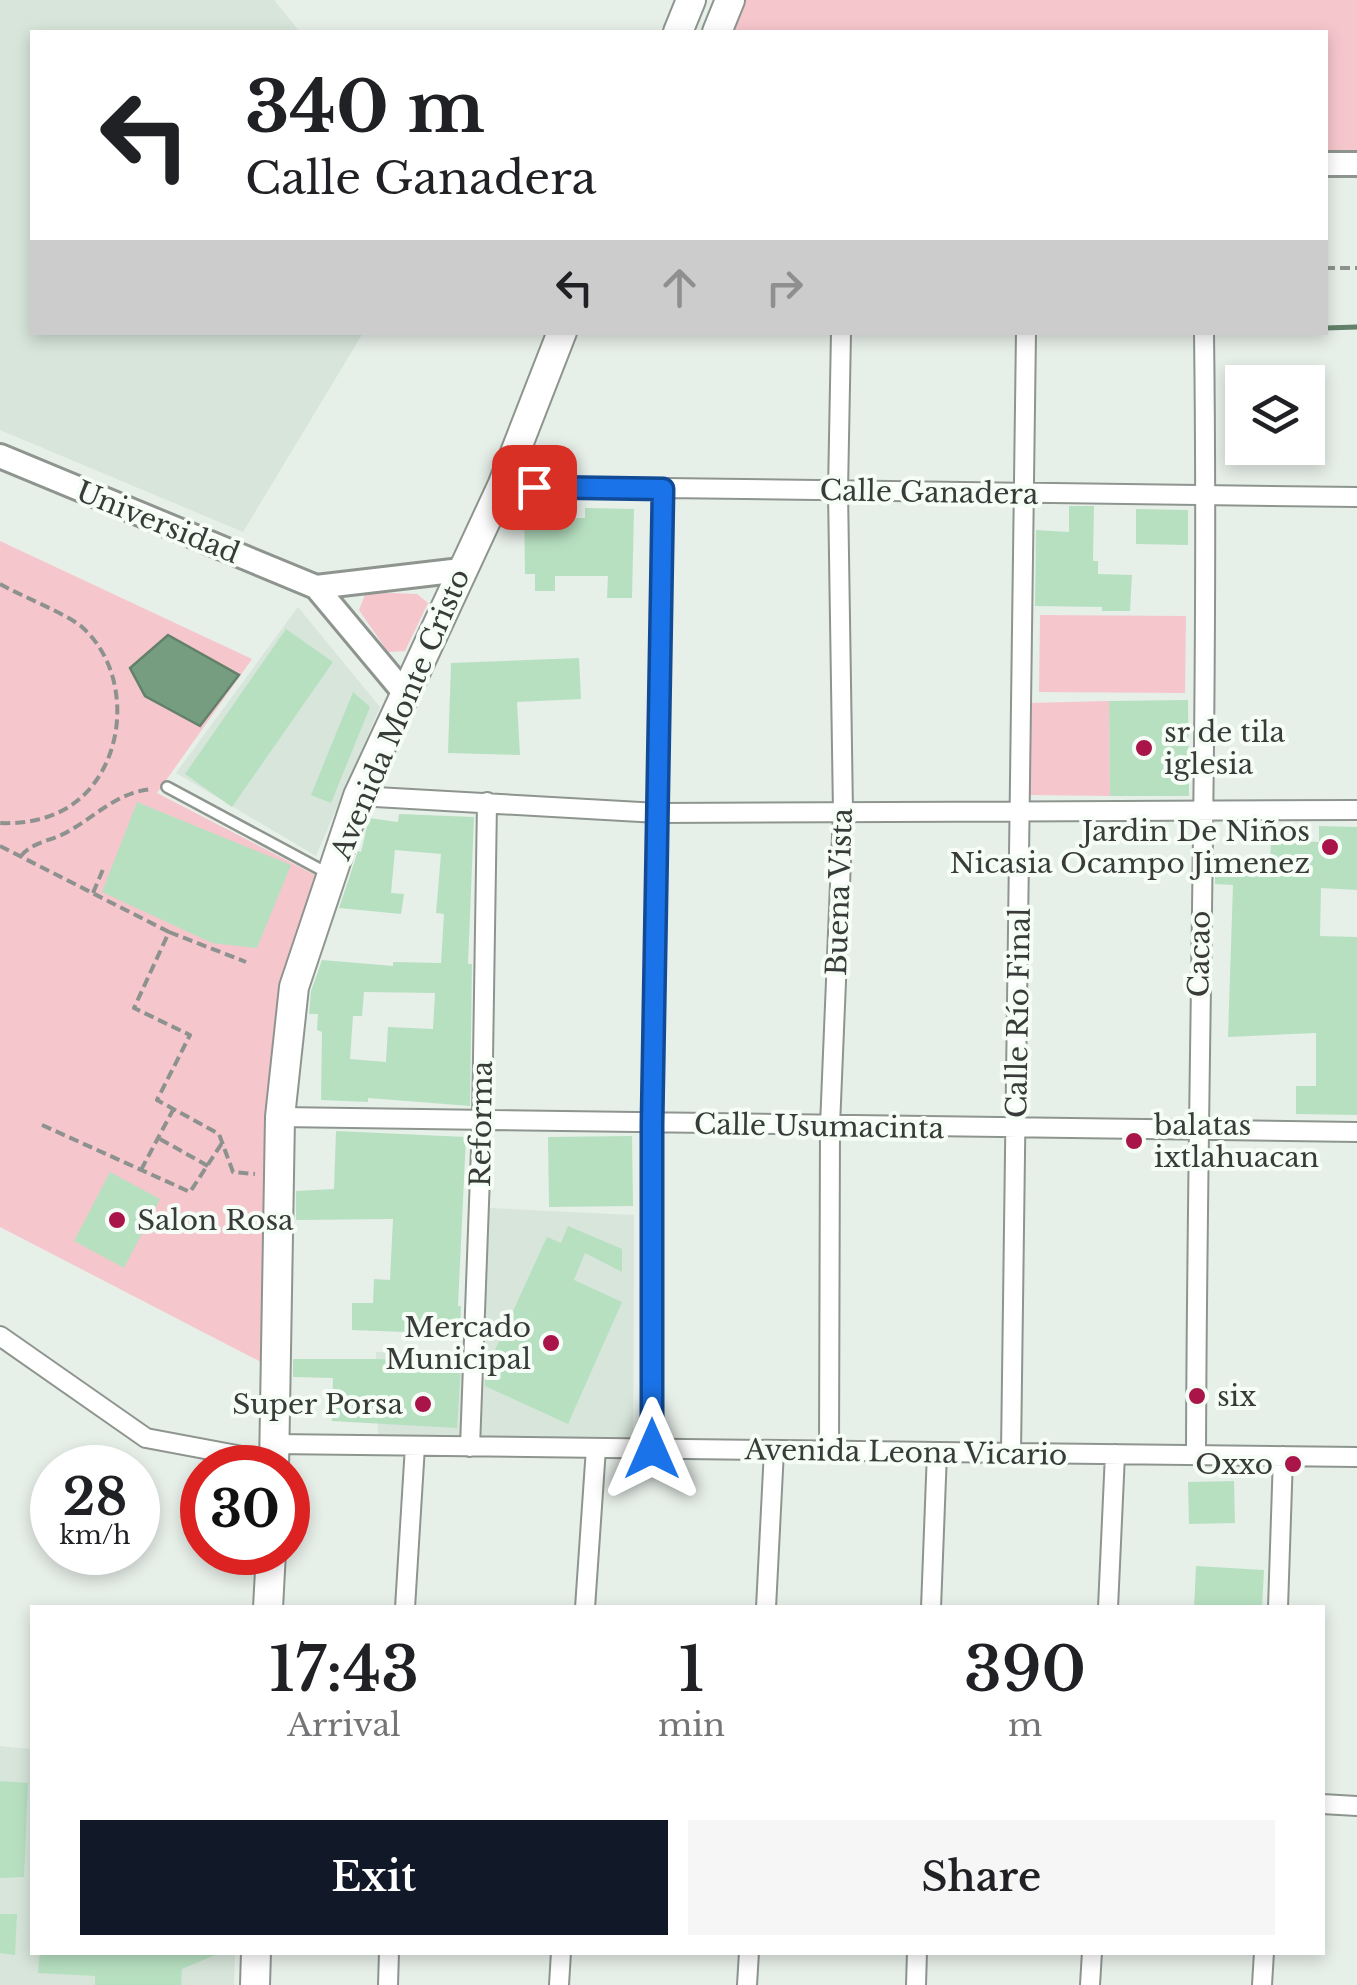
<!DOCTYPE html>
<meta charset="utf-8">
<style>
body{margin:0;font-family:"Libre Baskerville",serif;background:#f6f6f6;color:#202124;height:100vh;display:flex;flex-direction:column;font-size:38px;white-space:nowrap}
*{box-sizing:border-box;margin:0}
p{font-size:32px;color:#757577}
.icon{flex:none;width:55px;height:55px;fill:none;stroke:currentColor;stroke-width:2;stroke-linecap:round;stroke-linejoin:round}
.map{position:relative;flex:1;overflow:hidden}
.drawer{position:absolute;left:30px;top:1605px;width:1295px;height:350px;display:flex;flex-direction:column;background:#fff;border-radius:0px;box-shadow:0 5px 15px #0003}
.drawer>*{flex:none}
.hud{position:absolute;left:30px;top:30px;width:1298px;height:305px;border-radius:0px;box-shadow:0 5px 15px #0003;background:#fff;color:#202124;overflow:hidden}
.fabs{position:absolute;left:1225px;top:365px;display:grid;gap:20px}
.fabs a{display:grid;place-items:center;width:100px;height:100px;border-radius:0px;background:#fff;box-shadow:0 5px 15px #0003;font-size:50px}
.speed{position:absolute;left:30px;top:1445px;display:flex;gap:20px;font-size:50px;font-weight:700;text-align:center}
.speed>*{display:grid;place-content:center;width:130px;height:130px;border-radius:50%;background:#fff;box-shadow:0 5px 15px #0003;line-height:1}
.speed small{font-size:25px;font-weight:400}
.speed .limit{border:15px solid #d22;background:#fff;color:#111}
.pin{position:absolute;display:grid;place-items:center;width:85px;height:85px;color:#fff;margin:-42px;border-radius:20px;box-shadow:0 5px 15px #0006}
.me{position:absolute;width:110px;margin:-55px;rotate:0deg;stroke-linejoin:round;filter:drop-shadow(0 0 8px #0008)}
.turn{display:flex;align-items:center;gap:35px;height:210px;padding:0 50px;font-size:45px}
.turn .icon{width:130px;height:130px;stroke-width:2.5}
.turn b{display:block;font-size:70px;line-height:85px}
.lanes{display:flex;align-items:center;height:95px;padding:0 50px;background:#0003;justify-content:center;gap:50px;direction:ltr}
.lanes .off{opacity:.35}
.eta{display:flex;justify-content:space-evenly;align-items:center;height:170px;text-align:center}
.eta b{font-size:60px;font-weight:600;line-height:70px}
.action{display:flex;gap:20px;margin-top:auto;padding:20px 50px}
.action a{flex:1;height:115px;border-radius:0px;background:#111827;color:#fff;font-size:40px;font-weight:600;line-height:115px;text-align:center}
.action a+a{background:#f6f6f6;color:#202124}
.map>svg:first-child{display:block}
.built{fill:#d7e5da}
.green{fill:#f6c6cd}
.water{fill:#769d80;stroke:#63806b;stroke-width:2.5}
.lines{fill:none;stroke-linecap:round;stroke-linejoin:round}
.stream{stroke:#63806b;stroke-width:5}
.building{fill:#b7e0c1;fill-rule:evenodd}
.service-casing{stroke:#8e958f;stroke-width:14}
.minor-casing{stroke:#8e958f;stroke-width:22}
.tertiary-casing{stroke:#8e958f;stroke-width:28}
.secondary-casing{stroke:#8e958f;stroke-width:32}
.path{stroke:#8d928e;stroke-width:4;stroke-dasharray:10 5;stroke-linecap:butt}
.service{stroke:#fff;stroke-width:9}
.minor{stroke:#fff;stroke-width:18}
.tertiary{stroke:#fff;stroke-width:22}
.secondary{stroke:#fff;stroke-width:28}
.route-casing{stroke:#114b97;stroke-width:25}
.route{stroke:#1a73e8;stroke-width:18}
.poi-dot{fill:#a91548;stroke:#f5fdf6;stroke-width:4}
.labels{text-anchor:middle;stroke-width:8;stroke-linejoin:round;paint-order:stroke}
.street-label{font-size:28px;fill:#383b39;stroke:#f5fdf6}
.poi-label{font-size:28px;fill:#383b39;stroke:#f5fdf6;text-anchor:start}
</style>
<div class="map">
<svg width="1357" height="1985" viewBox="0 0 1357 1985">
<rect width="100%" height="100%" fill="#e7efe9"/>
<!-- built -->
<path class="built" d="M 0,0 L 274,0 L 300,32 L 32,32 L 32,332 L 363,333 L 243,532 L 0,430 Z
M 298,607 L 380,707 L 316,856 L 176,773 Z
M 488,1208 L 634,1215 L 633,1442 L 378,1438 L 376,1352 L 483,1355 Z
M 0,1746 L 32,1749 L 32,1952 L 235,1953 L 234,1985 L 0,1985 Z"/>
<!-- green -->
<path class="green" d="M 738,0 L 1357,0 L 1357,157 L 1325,156 L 1325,32 L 724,32 Z
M 0,541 L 252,659 L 157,793 L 319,877 L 271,1050 L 263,1363 L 0,1227 Z
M 366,592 L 417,594 L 428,603 L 405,651 L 388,652 L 359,610 Z
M 1040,615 L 1186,616 L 1185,693 L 1039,692 Z
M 1109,701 L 1110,796 L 1030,795 L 1029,703 Z"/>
<!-- water -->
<path class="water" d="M 168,635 L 239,675 L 200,726 L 145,696 L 130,668 Z"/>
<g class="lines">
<!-- stream -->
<path class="stream" d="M 1325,328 L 1357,327"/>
</g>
<!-- building -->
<path class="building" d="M 524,503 L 545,503 L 545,518 L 585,518 L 585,508 L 634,509 L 632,598 L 607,598 L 608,576 L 555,576 L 555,591 L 535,591 L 535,574 L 525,574 Z
M 1069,506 L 1094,506 L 1093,561 L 1098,561 L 1098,574 L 1132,575 L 1130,611 L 1102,611 L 1102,607 L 1035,606 L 1036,530 L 1069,532 Z
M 1136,509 L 1188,510 L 1188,545 L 1136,544 Z
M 286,629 L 333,662 L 232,807 L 185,774 Z
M 579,658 L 581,699 L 517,702 L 520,755 L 448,753 L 451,663 Z
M 353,692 L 370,707 L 331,803 L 311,795 Z
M 1188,700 L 1189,796 L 1110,796 L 1109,701 Z
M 137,802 L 291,865 L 257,948 L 212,943 L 102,892 Z
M 399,814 L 474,817 L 468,964 L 472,964 L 470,1106 L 368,1098 L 368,1102 L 321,1100 L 322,1032 L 317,1030 L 318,1014 L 309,1014 L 311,991 L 322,960 L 393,966 L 393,962 L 441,963 L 444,914 L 436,913 L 441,854 L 395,850 L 391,893 L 404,894 L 401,914 L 339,908 L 358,851 L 361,852 L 369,818 L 398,822 ZM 364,992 L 435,993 L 433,1029 L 388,1027 L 386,1062 L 350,1059 L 353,1016 L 362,1016 Z
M 1319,826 L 1357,827 L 1357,890 L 1321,888 L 1320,936 L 1357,937 L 1357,1115 L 1296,1114 L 1296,1086 L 1316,1086 L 1316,1033 L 1228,1037 L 1233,885 L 1215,884 L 1215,867 L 1270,870 L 1271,839 L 1319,842 Z
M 336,1131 L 466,1137 L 458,1306 L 461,1306 L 460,1334 L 352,1330 L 352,1303 L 373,1303 L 374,1279 L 390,1280 L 393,1219 L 296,1220 L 296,1191 L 334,1189 Z
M 632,1136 L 633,1206 L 549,1207 L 548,1137 Z
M 110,1172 L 160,1199 L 124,1268 L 74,1241 Z
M 568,1226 L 622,1249 L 622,1272 L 585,1253 L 574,1280 L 622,1302 L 568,1424 L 485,1386 L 485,1372 L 547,1237 L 561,1243 Z
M 293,1359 L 380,1359 L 461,1365 L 457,1428 L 332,1421 L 333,1378 L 293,1377 Z
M 1234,1481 L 1235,1523 L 1189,1524 L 1188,1482 Z
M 1196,1566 L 1264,1570 L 1262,1608 L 1194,1608 Z
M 0,1781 L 28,1783 L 24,1877 L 0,1878 Z
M 0,1914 L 17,1914 L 15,1955 L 0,1953 Z
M 40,1952 L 220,1952 L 220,1953 L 182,1969 L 181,1985 L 95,1985 L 95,1976 L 38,1973 Z"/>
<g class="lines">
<!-- service casing -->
<g class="service-casing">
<path id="service" d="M 167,787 L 329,874"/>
</g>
<!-- minor casing -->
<g class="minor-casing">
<path id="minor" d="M 502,486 L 1357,497
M 358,796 L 658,813 L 1357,810
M 280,1117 L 1357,1132
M 0,1336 L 146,1438 L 274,1462
M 274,1444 L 1357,1457
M 470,1447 L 482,1122 L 487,802
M 652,1449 L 652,1124 L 663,489
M 829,1451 L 830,1126 L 843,812 L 838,491 L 841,332
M 1011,1453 L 1026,332
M 1196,1455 C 1197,1081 1209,707 1204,332
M 405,1608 L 415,1446
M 585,1608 L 596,1448
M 766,1608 L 774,1450
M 931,1608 L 937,1452
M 1108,1608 L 1115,1454
M 1278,1608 L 1283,1456
M 1322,1804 L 1357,1806
M 388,1985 L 389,1952
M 559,1985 L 561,1952
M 747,1985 L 749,1952
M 916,1985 L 917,1952
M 1090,1985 L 1092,1952
M 1262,1985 L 1264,1952"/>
</g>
<!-- tertiary casing -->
<g class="tertiary-casing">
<path id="tertiary" d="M 1325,164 L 1357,164
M 0,456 L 316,587
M 407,696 L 316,587 L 461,570"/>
</g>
<!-- secondary casing -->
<g class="secondary-casing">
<path id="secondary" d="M 678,32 L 691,0
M 717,32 L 730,0
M 274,1468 L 280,1117 L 294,987 L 358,796 L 502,486 L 562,332
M 268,1608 L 271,1552
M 255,1985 L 256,1952"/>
</g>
<!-- path -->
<path class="path" d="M 1325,268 L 1357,268
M 0,584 C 21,596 65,613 82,627 C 135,674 127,772 67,808 C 47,820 23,824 0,823
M 0,846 L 169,932 L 134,1008 L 190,1035 L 157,1100 L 219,1134 L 233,1172 L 255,1174
M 21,856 C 33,841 53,841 69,831 C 97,815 118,792 152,789
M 93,893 L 104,867
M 169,932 L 246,962
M 42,1125 L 190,1192 L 222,1143
M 160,1139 L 208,1166
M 141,1170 L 174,1108"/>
<!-- service -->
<use href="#service" class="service"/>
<!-- minor -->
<use href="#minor" class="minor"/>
<!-- tertiary -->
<use href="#tertiary" class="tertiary"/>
<!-- secondary -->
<use href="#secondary" class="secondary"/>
</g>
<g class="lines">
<!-- route casing -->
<g class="route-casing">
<path id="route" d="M 534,487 L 663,489 L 652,1124 L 652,1449"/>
</g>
<!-- route -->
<use href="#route" class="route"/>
</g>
<!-- markers -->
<g class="poi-dot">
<circle cx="1144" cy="748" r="10"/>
<circle cx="1330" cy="847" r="10"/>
<circle cx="1134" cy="1141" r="10"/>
<circle cx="117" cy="1220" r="10"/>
<circle cx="551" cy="1343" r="10"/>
<circle cx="1197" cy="1396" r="10"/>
<circle cx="423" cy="1404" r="10"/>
<circle cx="1293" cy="1464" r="10"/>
</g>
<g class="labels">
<!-- street labels -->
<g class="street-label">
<text transform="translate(929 492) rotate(1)" y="10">Calle Ganadera</text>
<text transform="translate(158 522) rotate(22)" y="10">Universidad</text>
<text transform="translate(400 714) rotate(-67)" y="10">Avenida Monte Cristo</text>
<text transform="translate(839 892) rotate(-88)" y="10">Buena Vista</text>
<text transform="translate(1199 954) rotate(-89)" y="10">Cacao</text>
<text transform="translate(1018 1013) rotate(-89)" y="10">Calle Río Final</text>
<text transform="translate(481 1124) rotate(-89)" y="10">Reforma</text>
<text transform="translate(819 1126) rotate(1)" y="10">Calle Usumacinta</text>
<text transform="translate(906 1452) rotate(1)" y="10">Avenida Leona Vicario</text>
</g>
<!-- poi labels -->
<g class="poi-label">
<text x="1164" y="742">sr de tila<tspan x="1164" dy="32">iglesia</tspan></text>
<text x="1310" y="841" text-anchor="end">Jardin De Niños<tspan x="1310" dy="32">Nicasia Ocampo Jimenez</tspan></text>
<text x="1154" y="1135">balatas<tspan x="1154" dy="32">ixtlahuacan</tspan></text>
<text x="137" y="1230">Salon Rosa</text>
<text x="531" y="1337" text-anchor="end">Mercado<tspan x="531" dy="32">Municipal</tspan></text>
<text x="1217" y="1406">six</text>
<text x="403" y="1414" text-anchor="end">Super Porsa</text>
<text x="1273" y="1474" text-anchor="end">Oxxo</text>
</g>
</g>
</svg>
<div class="fabs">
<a><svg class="icon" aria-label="layers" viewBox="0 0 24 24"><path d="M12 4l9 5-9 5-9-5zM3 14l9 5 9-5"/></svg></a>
</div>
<div class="speed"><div>28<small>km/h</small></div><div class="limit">30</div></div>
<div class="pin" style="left:534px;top:487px;background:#d93025"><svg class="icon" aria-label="arrive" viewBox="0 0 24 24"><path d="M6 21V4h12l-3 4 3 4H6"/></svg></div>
<svg class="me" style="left:652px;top:1449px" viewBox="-20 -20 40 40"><path d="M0-17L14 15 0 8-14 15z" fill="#1a73e8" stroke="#fff" stroke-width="4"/></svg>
<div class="hud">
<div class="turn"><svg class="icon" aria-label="left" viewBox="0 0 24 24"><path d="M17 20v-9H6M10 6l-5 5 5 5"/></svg><div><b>340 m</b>Calle Ganadera</div></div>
<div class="lanes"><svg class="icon" aria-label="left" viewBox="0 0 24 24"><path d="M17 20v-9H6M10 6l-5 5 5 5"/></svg><svg class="icon off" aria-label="ahead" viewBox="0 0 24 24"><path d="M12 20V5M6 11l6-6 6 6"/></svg><svg class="icon off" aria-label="right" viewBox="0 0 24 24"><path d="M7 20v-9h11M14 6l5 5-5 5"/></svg></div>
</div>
<section class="drawer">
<div class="eta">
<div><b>17:43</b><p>Arrival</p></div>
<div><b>1</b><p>min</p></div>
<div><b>390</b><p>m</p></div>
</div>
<div class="action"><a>Exit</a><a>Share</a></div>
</section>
</div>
